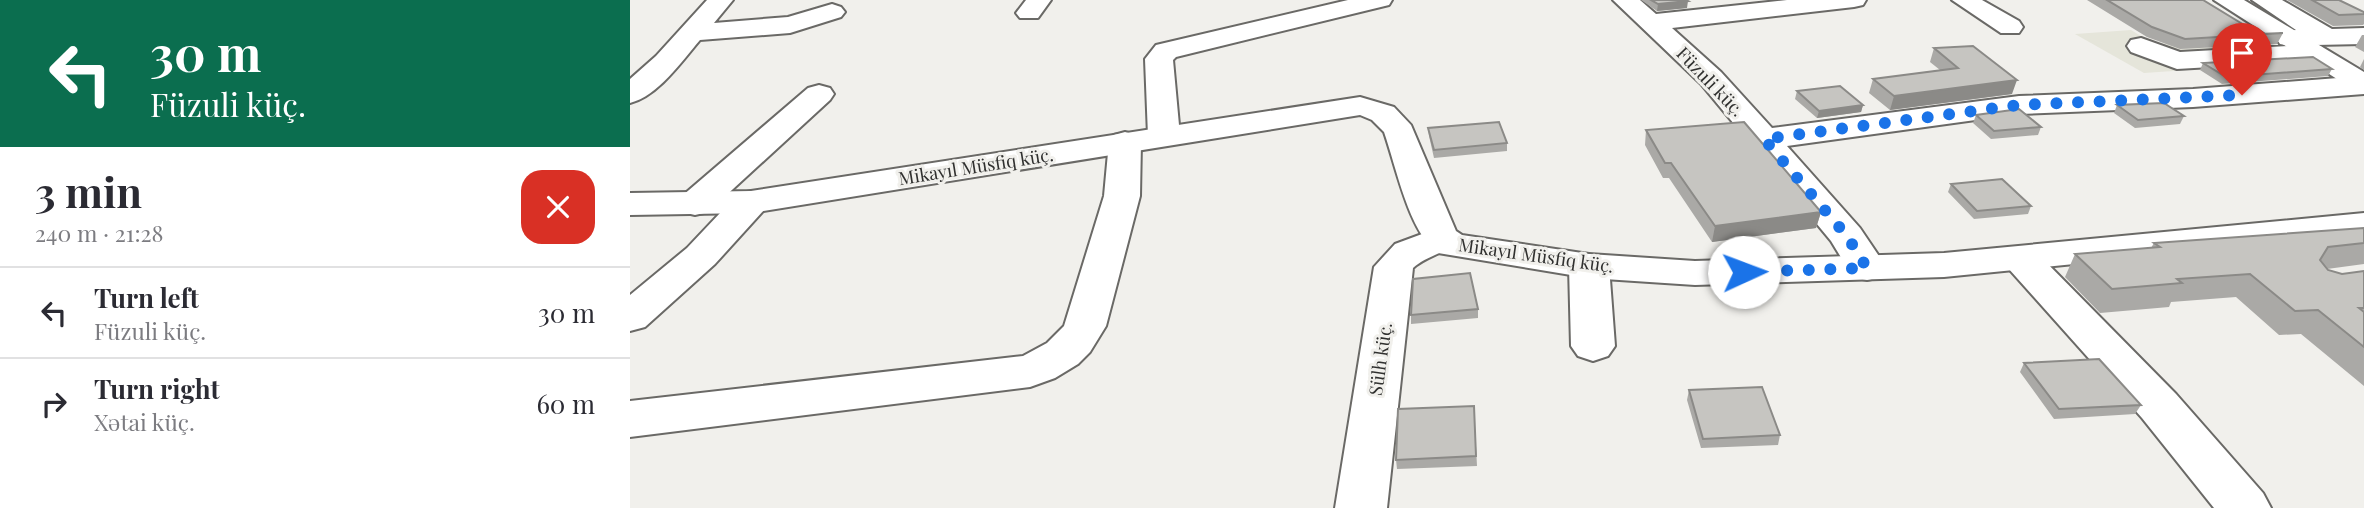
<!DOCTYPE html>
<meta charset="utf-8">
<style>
body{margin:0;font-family:"Playfair Display",serif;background:#f2f2f3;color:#2b2b33;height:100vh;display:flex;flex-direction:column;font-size:26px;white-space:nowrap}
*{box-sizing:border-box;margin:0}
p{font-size:23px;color:#7c7c81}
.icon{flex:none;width:38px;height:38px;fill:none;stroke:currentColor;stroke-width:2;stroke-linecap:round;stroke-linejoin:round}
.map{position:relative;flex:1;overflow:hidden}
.drawer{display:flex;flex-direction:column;background:#fff;width:630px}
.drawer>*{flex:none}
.hud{background:#0b6e4f;color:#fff;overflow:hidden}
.pin{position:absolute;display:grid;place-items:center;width:60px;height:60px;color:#fff;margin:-72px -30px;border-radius:50% 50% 50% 0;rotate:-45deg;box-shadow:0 0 7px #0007}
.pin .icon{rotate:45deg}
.me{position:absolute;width:77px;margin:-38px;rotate:88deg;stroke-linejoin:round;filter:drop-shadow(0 0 5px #0008)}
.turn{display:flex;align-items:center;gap:24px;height:147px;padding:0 35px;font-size:32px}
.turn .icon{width:91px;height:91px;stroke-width:2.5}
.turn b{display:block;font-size:49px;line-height:60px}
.round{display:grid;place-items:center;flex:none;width:74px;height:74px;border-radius:21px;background:#f2f2f3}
.overview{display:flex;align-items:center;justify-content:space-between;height:119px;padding:0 35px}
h1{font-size:42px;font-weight:700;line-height:52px}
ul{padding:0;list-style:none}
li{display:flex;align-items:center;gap:21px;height:91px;padding:0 35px;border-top:2px solid #e1e1e2}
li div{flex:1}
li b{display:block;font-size:26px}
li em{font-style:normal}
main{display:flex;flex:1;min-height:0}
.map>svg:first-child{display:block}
.built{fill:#e5e5da}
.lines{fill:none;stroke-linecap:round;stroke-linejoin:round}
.minor-casing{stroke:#6a6966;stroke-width:4}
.major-casing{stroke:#6a6966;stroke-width:4}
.minor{fill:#fff;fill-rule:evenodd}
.major{fill:#fff;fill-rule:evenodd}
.wall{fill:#aaa9a6}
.shaded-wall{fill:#8b8a87}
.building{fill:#c6c5c1;stroke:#8b8a87;stroke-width:2}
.route{stroke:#1a73e8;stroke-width:12;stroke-dasharray:0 21.6}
.labels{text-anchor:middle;stroke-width:6;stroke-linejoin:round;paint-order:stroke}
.street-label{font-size:18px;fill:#30302f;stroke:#f1f0ec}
</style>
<main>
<section class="drawer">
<div class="hud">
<div class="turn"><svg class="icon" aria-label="left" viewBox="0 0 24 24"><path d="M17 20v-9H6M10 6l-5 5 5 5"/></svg><div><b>30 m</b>Füzuli küç.</div></div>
</div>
<div class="overview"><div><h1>3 min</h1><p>240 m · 21:28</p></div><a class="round" style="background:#d93025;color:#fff"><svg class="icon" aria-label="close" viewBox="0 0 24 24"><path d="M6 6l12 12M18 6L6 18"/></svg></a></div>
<ul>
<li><svg class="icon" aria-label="left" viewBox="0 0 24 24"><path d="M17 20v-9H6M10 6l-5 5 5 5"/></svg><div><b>Turn left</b><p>Füzuli küç.</p></div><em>30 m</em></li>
<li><svg class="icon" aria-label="right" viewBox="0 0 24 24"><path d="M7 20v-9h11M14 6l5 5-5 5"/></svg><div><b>Turn right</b><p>Xətai küç.</p></div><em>60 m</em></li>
</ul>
</section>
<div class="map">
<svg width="1734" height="508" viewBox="0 0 1734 508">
<rect width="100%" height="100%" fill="#f1f0ec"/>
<!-- built -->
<path class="built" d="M 1501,30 L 1524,44 L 1611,39 L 1646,58 L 1617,66 L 1514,73 L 1445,34 Z"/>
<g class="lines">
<!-- minor casing -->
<g class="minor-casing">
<path id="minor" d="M 77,0 L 103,0 L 84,23 L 158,17 L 202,4 L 211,7 L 215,12 L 211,17 L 160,33 L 70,40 C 52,61 28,96 0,103 L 0,79 L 26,56 Z
M 396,0 L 421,0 L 408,18 L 390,18 L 386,13 Z
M 718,0 L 762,0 L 759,5 L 546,57 L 543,60 L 550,136 L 545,143 L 534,146 L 523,143 L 518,136 L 515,59 L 526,45 Z
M 983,0 L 1010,0 L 1026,14 L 1157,0 L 1236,0 L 1233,5 L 1224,7 L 1042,28 L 1091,72 L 1142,128 L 1389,96 L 1563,89 L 1734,76 L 1734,94 L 1563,107 L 1389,114 L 1157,146 L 1230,228 L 1257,268 L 1251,277 L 1237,280 L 1223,277 L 1201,241 L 1071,84 Z
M 1322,0 L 1352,0 L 1389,21 L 1393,27 L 1389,33 L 1371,33 Z
M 1622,0 L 1652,0 L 1702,29 L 1734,28 L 1734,44 L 1685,45 L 1692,47 L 1696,53 L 1692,59 L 1682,61 L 1547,69 L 1501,52 L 1497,46 L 1501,40 L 1511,38 L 1550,52 L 1660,46 L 1650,44 L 1646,38 L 1650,32 L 1666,30 Z
M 189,85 L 200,88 L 204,94 L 200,100 L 78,212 L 65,215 L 52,212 L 47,204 L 52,196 L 178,88 Z
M 495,132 L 506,135 L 511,142 L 510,196 L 476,326 L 460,352 L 448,364 L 425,378 L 400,387 L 0,437 L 0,401 L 393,356 L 417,343 L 434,326 L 474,196 L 479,142 L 484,135 Z
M 121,191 L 134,194 L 139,202 L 134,210 L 85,264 L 15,327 L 0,331 L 0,295 L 57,248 L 108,194 Z
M 811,227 L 824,230 L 830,238 C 819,253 797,255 783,268 L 757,508 L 705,508 L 744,267 L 765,244 Z
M 1392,248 L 1406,252 L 1546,394 L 1633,493 L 1641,508 L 1584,508 L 1512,418 L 1378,268 L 1373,260 L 1378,252 Z
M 959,254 L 973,258 L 979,266 L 985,346 L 978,356 L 963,361 L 948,356 L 941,346 L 939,266 L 945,258 Z"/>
</g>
<!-- major casing -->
<g class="major-casing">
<path id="major" d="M 1584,0 L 1614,0 L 1734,72 L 1734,93 L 1724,90 Z
M 730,97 L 764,107 L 781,125 L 826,231 L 832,235 L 959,254 L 1065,261 L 1314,253 L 1734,213 L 1734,235 L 1314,277 L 1065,285 L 959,278 L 808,253 C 779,233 766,166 754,132 L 742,120 L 730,115 L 121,213 L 0,215 L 0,193 L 121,191 Z"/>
</g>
<!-- minor -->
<use href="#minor" class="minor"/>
<!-- major -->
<use href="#major" class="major"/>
</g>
<!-- wall -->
<path class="wall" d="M 1011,0 L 1056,0 L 1057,8 L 1027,11 Z
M 1457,0 L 1573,0 L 1629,34 L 1653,33 L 1647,44 L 1550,49 L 1517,37 Z
M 1657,0 L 1709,0 L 1734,12 L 1734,24 L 1733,25 L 1703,26 Z
M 1732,35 L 1734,35 L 1734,52 L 1725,47 Z
M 1304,48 L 1382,94 L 1260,110 L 1239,93 L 1243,79 L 1310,70 L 1300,62 Z
M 1734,59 L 1734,70 L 1730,67 Z
M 1573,63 L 1702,69 L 1698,76 L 1592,84 L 1570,70 Z
M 1167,91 L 1233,105 L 1231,112 L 1187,118 L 1165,99 Z
M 1487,105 L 1554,116 L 1550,124 L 1505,128 L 1484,113 Z
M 1346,115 L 1411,127 L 1408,135 L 1361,139 L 1343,123 Z
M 798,128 L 877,143 L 877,151 L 804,158 L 799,136 Z
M 1016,130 L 1191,212 L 1186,228 L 1082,242 L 1039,178 L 1033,178 L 1015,145 Z
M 1321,184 L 1401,206 L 1398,214 L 1344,219 L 1318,192 Z
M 1734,228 L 1734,264 L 1697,269 L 1698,270 L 1712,274 L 1734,271 L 1734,386 L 1671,334 L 1649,335 L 1606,297 L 1541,302 L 1539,307 L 1470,313 L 1435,277 L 1445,254 L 1521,248 L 1524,243 Z
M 848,309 L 848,318 L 781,324 L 781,315 Z
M 1394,363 L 1511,405 L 1505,414 L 1424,419 L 1390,372 Z
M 1059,390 L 1150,435 L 1148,445 L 1071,448 L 1057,400 Z
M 844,406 L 847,466 L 767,469 L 766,460 Z"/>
<!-- shaded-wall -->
<path class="shaded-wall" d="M 1058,1 L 1057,8 L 1027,11 L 1028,4 Z
M 1387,80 L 1382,94 L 1260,110 L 1264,96 Z
M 1233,105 L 1231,112 L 1187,118 L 1189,111 Z
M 1191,212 L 1186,228 L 1082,242 L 1085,226 Z"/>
<!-- building -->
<path class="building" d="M 1021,0 L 1056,0 L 1058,1 L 1028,4 Z
M 1477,0 L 1573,0 L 1629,34 L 1653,33 L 1555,39 L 1522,27 Z
M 1682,0 L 1709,0 L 1734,12 L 1734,14 L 1709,15 Z
M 1343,46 L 1387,80 L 1264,96 L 1243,79 L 1328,68 L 1304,48 Z
M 1683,57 L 1702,69 L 1596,77 L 1573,63 Z
M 1210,86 L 1233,105 L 1189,111 L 1167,91 Z
M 1534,103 L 1554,116 L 1508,120 L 1487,105 Z
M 1389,109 L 1411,127 L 1364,131 L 1346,115 Z
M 869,122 L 877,143 L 804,150 L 798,128 Z
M 1114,122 L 1191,212 L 1085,226 L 1041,163 L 1035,163 L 1016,130 Z
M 1372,179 L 1401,206 L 1347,211 L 1321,184 Z
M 1734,228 L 1734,243 L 1698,247 L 1690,260 L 1698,270 L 1712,274 L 1734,271 L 1734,308 L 1729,308 L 1734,312 L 1734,347 L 1688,310 L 1665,311 L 1620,274 L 1547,279 L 1552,283 L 1482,289 L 1445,254 L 1530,247 L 1524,243 Z
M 840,273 L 848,309 L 781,315 L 783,279 Z
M 1469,359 L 1511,405 L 1429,409 L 1394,363 Z
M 1132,387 L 1150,435 L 1073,439 L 1059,390 Z
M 844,406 L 846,456 L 766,460 L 768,409 Z"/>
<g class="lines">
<!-- route -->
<path class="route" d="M 1114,272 L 1237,268 L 1217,236 L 1134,139 L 1389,105 L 1612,95"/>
</g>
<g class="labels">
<!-- street labels -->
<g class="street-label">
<text transform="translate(1080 82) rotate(46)" y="6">Füzuli küç.</text>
<text transform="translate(346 167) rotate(-9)" y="6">Mikayıl Müsfiq küç.</text>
<text transform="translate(906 256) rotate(8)" y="6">Mikayıl Müsfiq küç.</text>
<text transform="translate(751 359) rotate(-82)" y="6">Sülh küç.</text>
</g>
</g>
</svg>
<div class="pin" style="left:1612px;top:95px;background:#d93025"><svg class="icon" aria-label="arrive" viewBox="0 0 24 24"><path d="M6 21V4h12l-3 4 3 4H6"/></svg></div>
<svg class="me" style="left:1114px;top:272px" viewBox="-20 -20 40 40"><circle r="19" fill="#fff"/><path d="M0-13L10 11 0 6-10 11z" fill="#1a73e8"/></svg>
</div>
</main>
